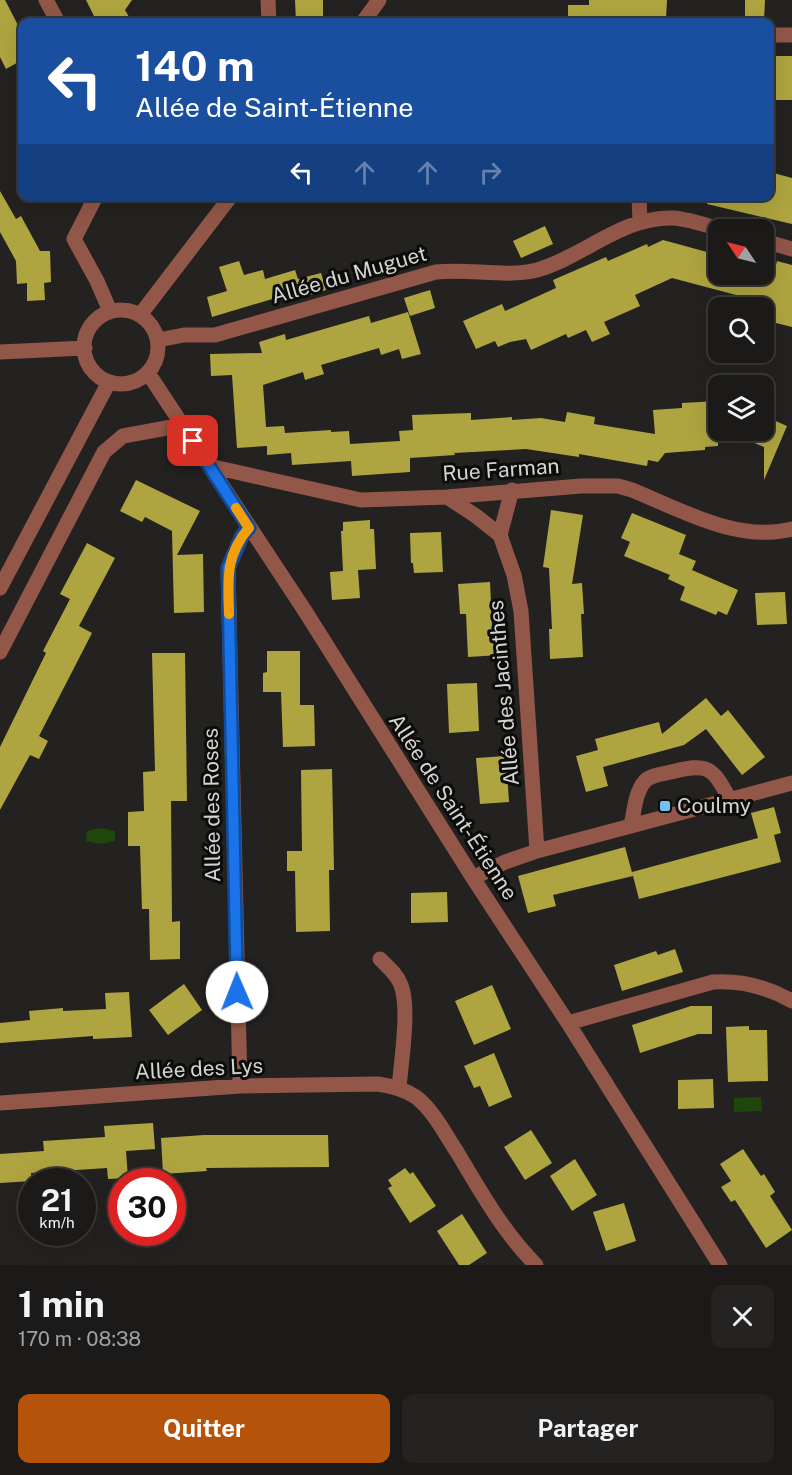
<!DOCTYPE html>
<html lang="fr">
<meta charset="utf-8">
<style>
body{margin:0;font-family:"Public Sans",sans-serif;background:#242321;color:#f1f3f6;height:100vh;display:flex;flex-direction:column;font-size:22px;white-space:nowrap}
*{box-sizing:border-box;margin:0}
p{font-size:20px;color:#a0a1a2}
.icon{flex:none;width:33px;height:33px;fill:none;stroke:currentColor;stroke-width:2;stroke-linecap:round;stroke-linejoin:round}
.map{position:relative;height:1265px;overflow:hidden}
.drawer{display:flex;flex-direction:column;background:#1b1a18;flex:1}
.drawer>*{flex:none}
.top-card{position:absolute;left:18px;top:18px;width:756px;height:183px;border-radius:12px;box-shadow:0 6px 24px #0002,0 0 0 2px #393837;background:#1a4fa0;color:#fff;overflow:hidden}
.needle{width:39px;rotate:305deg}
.buttons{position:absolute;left:708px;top:219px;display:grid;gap:12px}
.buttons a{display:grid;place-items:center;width:66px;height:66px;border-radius:12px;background:#1b1a18;box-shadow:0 6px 24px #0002,0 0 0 2px #393837;font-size:30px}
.speed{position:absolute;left:18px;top:1168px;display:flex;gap:12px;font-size:30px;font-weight:700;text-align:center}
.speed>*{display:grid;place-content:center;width:78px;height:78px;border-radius:50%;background:#1b1a18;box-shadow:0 6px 24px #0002,0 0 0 2px #393837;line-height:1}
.speed small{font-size:15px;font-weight:400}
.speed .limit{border:9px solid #d22;background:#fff;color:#111}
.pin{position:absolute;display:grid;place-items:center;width:51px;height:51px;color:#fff;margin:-26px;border-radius:12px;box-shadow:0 3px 9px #0006}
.me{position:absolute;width:66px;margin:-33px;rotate:359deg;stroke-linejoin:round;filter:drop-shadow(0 0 4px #0008)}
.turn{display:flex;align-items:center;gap:21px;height:126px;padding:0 18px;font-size:27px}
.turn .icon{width:78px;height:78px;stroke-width:2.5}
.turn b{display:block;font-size:42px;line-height:51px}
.lanes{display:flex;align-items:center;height:57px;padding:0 18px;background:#0003;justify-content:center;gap:30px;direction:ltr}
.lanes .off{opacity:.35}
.round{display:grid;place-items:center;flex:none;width:63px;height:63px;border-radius:12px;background:#242321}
.overview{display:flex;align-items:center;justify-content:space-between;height:102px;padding:0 18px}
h1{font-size:36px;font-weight:700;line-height:45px}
.primary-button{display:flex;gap:12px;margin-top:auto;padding:12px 18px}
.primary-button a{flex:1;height:69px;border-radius:12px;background:#b45309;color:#fff;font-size:24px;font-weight:700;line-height:69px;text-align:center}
.primary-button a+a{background:#242321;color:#f1f3f6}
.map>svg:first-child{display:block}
.water{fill:#1f470c}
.building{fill:#afa540}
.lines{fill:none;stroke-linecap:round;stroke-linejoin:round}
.minor{stroke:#925748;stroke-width:15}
.route-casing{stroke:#114b97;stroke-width:15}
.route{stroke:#1a73e8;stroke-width:10}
.slow{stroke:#f59e0b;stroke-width:10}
.poi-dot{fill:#74c0f6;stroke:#0c0c0b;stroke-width:2}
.labels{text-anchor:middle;stroke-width:6;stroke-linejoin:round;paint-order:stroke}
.street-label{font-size:21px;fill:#d5d4d3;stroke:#0c0c0b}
.poi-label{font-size:21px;fill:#d5d4d3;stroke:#0c0c0b;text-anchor:start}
</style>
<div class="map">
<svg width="792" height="1265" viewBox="0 0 792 1265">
<rect width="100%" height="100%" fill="#242220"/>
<!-- water -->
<path class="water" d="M 100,828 L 115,831 L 115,841 L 101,844 L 86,841 L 87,831 Z
M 761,1097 L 762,1111 L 734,1112 L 734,1098 Z"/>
<!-- building -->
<path class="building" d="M 0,0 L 5,0 L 22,33 L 22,60 L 6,69 L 0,57 Z
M 86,0 L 132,0 L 125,10 L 132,22 L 97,22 Z
M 295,0 L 323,0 L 323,22 L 296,22 Z
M 589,0 L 667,0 L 666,18 L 635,18 L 635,22 L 568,22 L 568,5 L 589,5 Z
M 745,0 L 765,0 L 764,20 L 745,20 Z
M 770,56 L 792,56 L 792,100 L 770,100 Z
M 770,172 L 792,178 L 792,224 L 707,204 L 708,196 L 770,196 Z
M 0,191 L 16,219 L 21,216 L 40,251 L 50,251 L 51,282 L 44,283 L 45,300 L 27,301 L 27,283 L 17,284 L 16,261 L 0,232 Z
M 545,226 L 553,244 L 521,258 L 513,241 Z
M 663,240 L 718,255 L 718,274 L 764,274 L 764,266 L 775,269 L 777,261 L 792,265 L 792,327 L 764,320 L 764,308 L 753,308 L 755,300 L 672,278 L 635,295 L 640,306 L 604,322 L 610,334 L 592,342 L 586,330 L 568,338 L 566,334 L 531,350 L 526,339 L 510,342 L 498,347 L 495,341 L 476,349 L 463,321 L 502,304 L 505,311 L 556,288 L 553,280 L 606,257 L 608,261 L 647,244 L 648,247 Z
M 239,261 L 244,275 L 263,270 L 265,279 L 295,270 L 298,279 L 321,273 L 326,290 L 300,298 L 299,291 L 212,317 L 207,297 L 227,291 L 219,267 Z
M 430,290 L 435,308 L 410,316 L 404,298 Z
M 408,312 L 421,354 L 402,359 L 399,349 L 381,355 L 379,348 L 321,365 L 324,374 L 305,380 L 303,372 L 263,385 L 266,427 L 284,426 L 285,433 L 331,430 L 331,432 L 349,431 L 350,444 L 400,441 L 399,431 L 413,430 L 412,415 L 471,413 L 471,420 L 512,417 L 512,420 L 541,418 L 565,422 L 567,412 L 595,417 L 594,424 L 655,434 L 653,410 L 682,408 L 682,403 L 718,401 L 718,446 L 705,447 L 705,450 L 665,453 L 658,462 L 648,460 L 647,466 L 579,454 L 579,457 L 526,449 L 454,453 L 455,455 L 410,458 L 410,472 L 352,476 L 351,461 L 292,465 L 291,453 L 267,455 L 267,446 L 237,448 L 232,375 L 211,376 L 210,354 L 262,353 L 259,342 L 285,334 L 286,340 L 369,316 L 371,323 Z
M 764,416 L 787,426 L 764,480 L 764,447 L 726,431 L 764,430 Z
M 136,480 L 200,511 L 177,555 L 203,554 L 204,612 L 174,613 L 172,531 L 145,517 L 142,522 L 120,511 Z
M 551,510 L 583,515 L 572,584 L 582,583 L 584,614 L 581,614 L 583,657 L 550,659 L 549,629 L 552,629 L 549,568 L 543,567 Z
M 632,513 L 686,535 L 679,554 L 696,561 L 692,570 L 738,590 L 727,615 L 718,611 L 716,615 L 680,600 L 685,587 L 668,579 L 670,575 L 624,556 L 630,542 L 621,538 Z
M 370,520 L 370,529 L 374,529 L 376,569 L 358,570 L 360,598 L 332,600 L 330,572 L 343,571 L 341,531 L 343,531 L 343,522 Z
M 441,532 L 443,572 L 414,573 L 413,563 L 411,563 L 410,533 Z
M 87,543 L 115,558 L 79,626 L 92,633 L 39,736 L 48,741 L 39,759 L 30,755 L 0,810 L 0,747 L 46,653 L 43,651 L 70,599 L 60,594 Z
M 490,582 L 492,627 L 499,626 L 500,655 L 468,657 L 466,614 L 460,614 L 458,584 Z
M 785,592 L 787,624 L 757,625 L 755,593 Z
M 267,651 L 300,651 L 300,705 L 314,705 L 315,746 L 283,747 L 281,692 L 263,692 L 263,673 L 267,672 Z
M 152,653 L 185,653 L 187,801 L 171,801 L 172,922 L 180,921 L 180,959 L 150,960 L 149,909 L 142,909 L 140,846 L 128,846 L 128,812 L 144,811 L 143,772 L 155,771 Z
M 477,683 L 479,731 L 449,733 L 447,684 Z
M 706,698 L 721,716 L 728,710 L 765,757 L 742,775 L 706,729 L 684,745 L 603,767 L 608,786 L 586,792 L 576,756 L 598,750 L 595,739 L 659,722 L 662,734 Z
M 506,756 L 509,802 L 480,804 L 476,758 Z
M 332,769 L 334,870 L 329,870 L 330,931 L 296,932 L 295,871 L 287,871 L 287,851 L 302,851 L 301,770 Z
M 774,807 L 781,833 L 774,835 L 781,862 L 639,899 L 632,872 L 758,838 L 751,813 Z
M 625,847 L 633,876 L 553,895 L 556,906 L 528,913 L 518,876 Z
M 447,892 L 448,922 L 411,923 L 411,893 Z
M 675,949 L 683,972 L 622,991 L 614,965 L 656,951 L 658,955 Z
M 184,984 L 202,1010 L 168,1035 L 149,1010 Z
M 492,985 L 511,1029 L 474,1045 L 455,1001 Z
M 129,992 L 132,1037 L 93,1039 L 93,1036 L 0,1043 L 0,1023 L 30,1020 L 29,1011 L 63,1008 L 63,1011 L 106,1009 L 105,993 Z
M 691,1006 L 712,1006 L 712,1034 L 698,1034 L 640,1053 L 632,1025 Z
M 749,1026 L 749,1030 L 767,1030 L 768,1081 L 728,1082 L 726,1027 Z
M 494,1053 L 512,1097 L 489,1107 L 480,1086 L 474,1088 L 464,1066 Z
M 713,1079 L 714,1108 L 678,1109 L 678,1080 Z
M 153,1123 L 155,1149 L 126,1151 L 128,1178 L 108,1179 L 107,1168 L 31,1173 L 32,1181 L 0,1183 L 0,1154 L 44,1151 L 43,1141 L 105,1137 L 104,1126 Z
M 531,1130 L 552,1163 L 525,1180 L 504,1147 Z
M 204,1135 L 328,1135 L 329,1167 L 206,1168 L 207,1171 L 163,1174 L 161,1138 Z
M 743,1149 L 761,1176 L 764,1174 L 775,1192 L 770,1196 L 792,1230 L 766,1248 L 735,1200 L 731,1202 L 721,1187 L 731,1181 L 720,1164 Z
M 575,1159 L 597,1195 L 572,1211 L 550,1176 Z
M 405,1168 L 410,1174 L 413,1172 L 436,1206 L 410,1223 L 388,1188 L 392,1186 L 388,1180 Z
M 624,1203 L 636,1241 L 606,1251 L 593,1212 Z
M 462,1214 L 487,1253 L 469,1265 L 459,1265 L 437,1231 Z"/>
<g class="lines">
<!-- minor -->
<path class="minor" d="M 46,0 L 58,22
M 268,0 L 269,22
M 363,22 L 379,0
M 770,35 L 792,35
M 96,196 L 74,239 L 97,281 L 110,311
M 639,196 L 640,222
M 764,241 L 792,249
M84 347a37 37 0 1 1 74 0a37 37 0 1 1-74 0Z
M 140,315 L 231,196
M 158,340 L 184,335 L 215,335 L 436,272 C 469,268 504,278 537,270 C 583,257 623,216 673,218 C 689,219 706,225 722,230
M 0,352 L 85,348
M 148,373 L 305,611 L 473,878 L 568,1023 L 720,1265
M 209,466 L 361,500 L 447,497 L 581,486 L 618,486 L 632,490 C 681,510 738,543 792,529
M 447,497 L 476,516 L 500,535 L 512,490
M 500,535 L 514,575 L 521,611 L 537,851
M 0,588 L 109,382
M 0,652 L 104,452 L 123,436 L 183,425
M 631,826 C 634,813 635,792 645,781 C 651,775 663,774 671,772 C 708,763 712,766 730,800
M 473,878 L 505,862 L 537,851 L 792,783
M 380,959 C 388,967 397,974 401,985 C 410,1009 401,1061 399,1089
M 568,1023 L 713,982 C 742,980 767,987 792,1001
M 240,1086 L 228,568 L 242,536 L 249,528
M 0,1103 L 240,1086 L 378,1084 C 392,1086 404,1089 416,1097 C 434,1111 445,1134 457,1152 C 481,1192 503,1232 536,1265"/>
</g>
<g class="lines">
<!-- route casing -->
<g class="route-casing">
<path id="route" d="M 193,441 L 249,528 L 242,536 L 228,568 L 237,992"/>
</g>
<!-- route -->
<use href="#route" class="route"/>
<!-- slow -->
<path class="slow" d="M 229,614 C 228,580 225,555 249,528 L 236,508"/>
</g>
<!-- markers -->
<rect class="poi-dot" x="659" y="800" width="12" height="12" rx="3"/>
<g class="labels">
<!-- street labels -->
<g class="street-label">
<text transform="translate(349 275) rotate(-16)" y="7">Allée du Muguet</text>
<text transform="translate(501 470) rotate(-4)" y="7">Rue Farman</text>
<text transform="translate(504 693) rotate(-95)" y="7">Allée des Jacinthes</text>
<text transform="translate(212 805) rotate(-91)" y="7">Allée des Roses</text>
<text transform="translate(453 807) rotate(57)" y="7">Allée de Saint-Étienne</text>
<text transform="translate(199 1069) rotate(-3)" y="7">Allée des Lys</text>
</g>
<!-- poi labels -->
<g class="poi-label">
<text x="677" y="813">Coulmy</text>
</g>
</g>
</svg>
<div class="buttons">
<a><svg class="needle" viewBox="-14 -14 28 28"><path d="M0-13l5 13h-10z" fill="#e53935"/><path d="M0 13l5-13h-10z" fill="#a0a1a2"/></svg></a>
<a><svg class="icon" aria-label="search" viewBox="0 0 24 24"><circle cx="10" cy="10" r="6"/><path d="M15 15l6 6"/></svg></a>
<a><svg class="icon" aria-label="layers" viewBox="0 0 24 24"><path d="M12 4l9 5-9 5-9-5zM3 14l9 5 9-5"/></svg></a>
</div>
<div class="speed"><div>21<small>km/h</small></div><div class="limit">30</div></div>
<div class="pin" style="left:193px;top:441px;background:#d93025"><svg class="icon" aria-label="arrive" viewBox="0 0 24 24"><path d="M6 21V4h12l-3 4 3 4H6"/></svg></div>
<svg class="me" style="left:237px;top:992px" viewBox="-20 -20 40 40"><circle r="19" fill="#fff"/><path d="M0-13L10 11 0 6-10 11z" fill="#1a73e8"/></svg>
<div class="top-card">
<div class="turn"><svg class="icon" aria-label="left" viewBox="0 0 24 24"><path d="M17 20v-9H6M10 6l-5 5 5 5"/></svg><div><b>140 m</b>Allée de Saint-Étienne</div></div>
<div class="lanes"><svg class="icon" aria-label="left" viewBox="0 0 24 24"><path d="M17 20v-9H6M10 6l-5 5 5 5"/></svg><svg class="icon off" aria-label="ahead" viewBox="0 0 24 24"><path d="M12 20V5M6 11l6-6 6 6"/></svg><svg class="icon off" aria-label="ahead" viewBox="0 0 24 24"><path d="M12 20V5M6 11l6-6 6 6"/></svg><svg class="icon off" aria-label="right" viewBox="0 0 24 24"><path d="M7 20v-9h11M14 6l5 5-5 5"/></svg></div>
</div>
</div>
<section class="drawer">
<div class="overview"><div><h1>1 min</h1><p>170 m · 08:38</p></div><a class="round"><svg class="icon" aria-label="close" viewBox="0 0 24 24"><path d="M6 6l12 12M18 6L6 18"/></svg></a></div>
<div class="primary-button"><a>Quitter</a><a>Partager</a></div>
</section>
